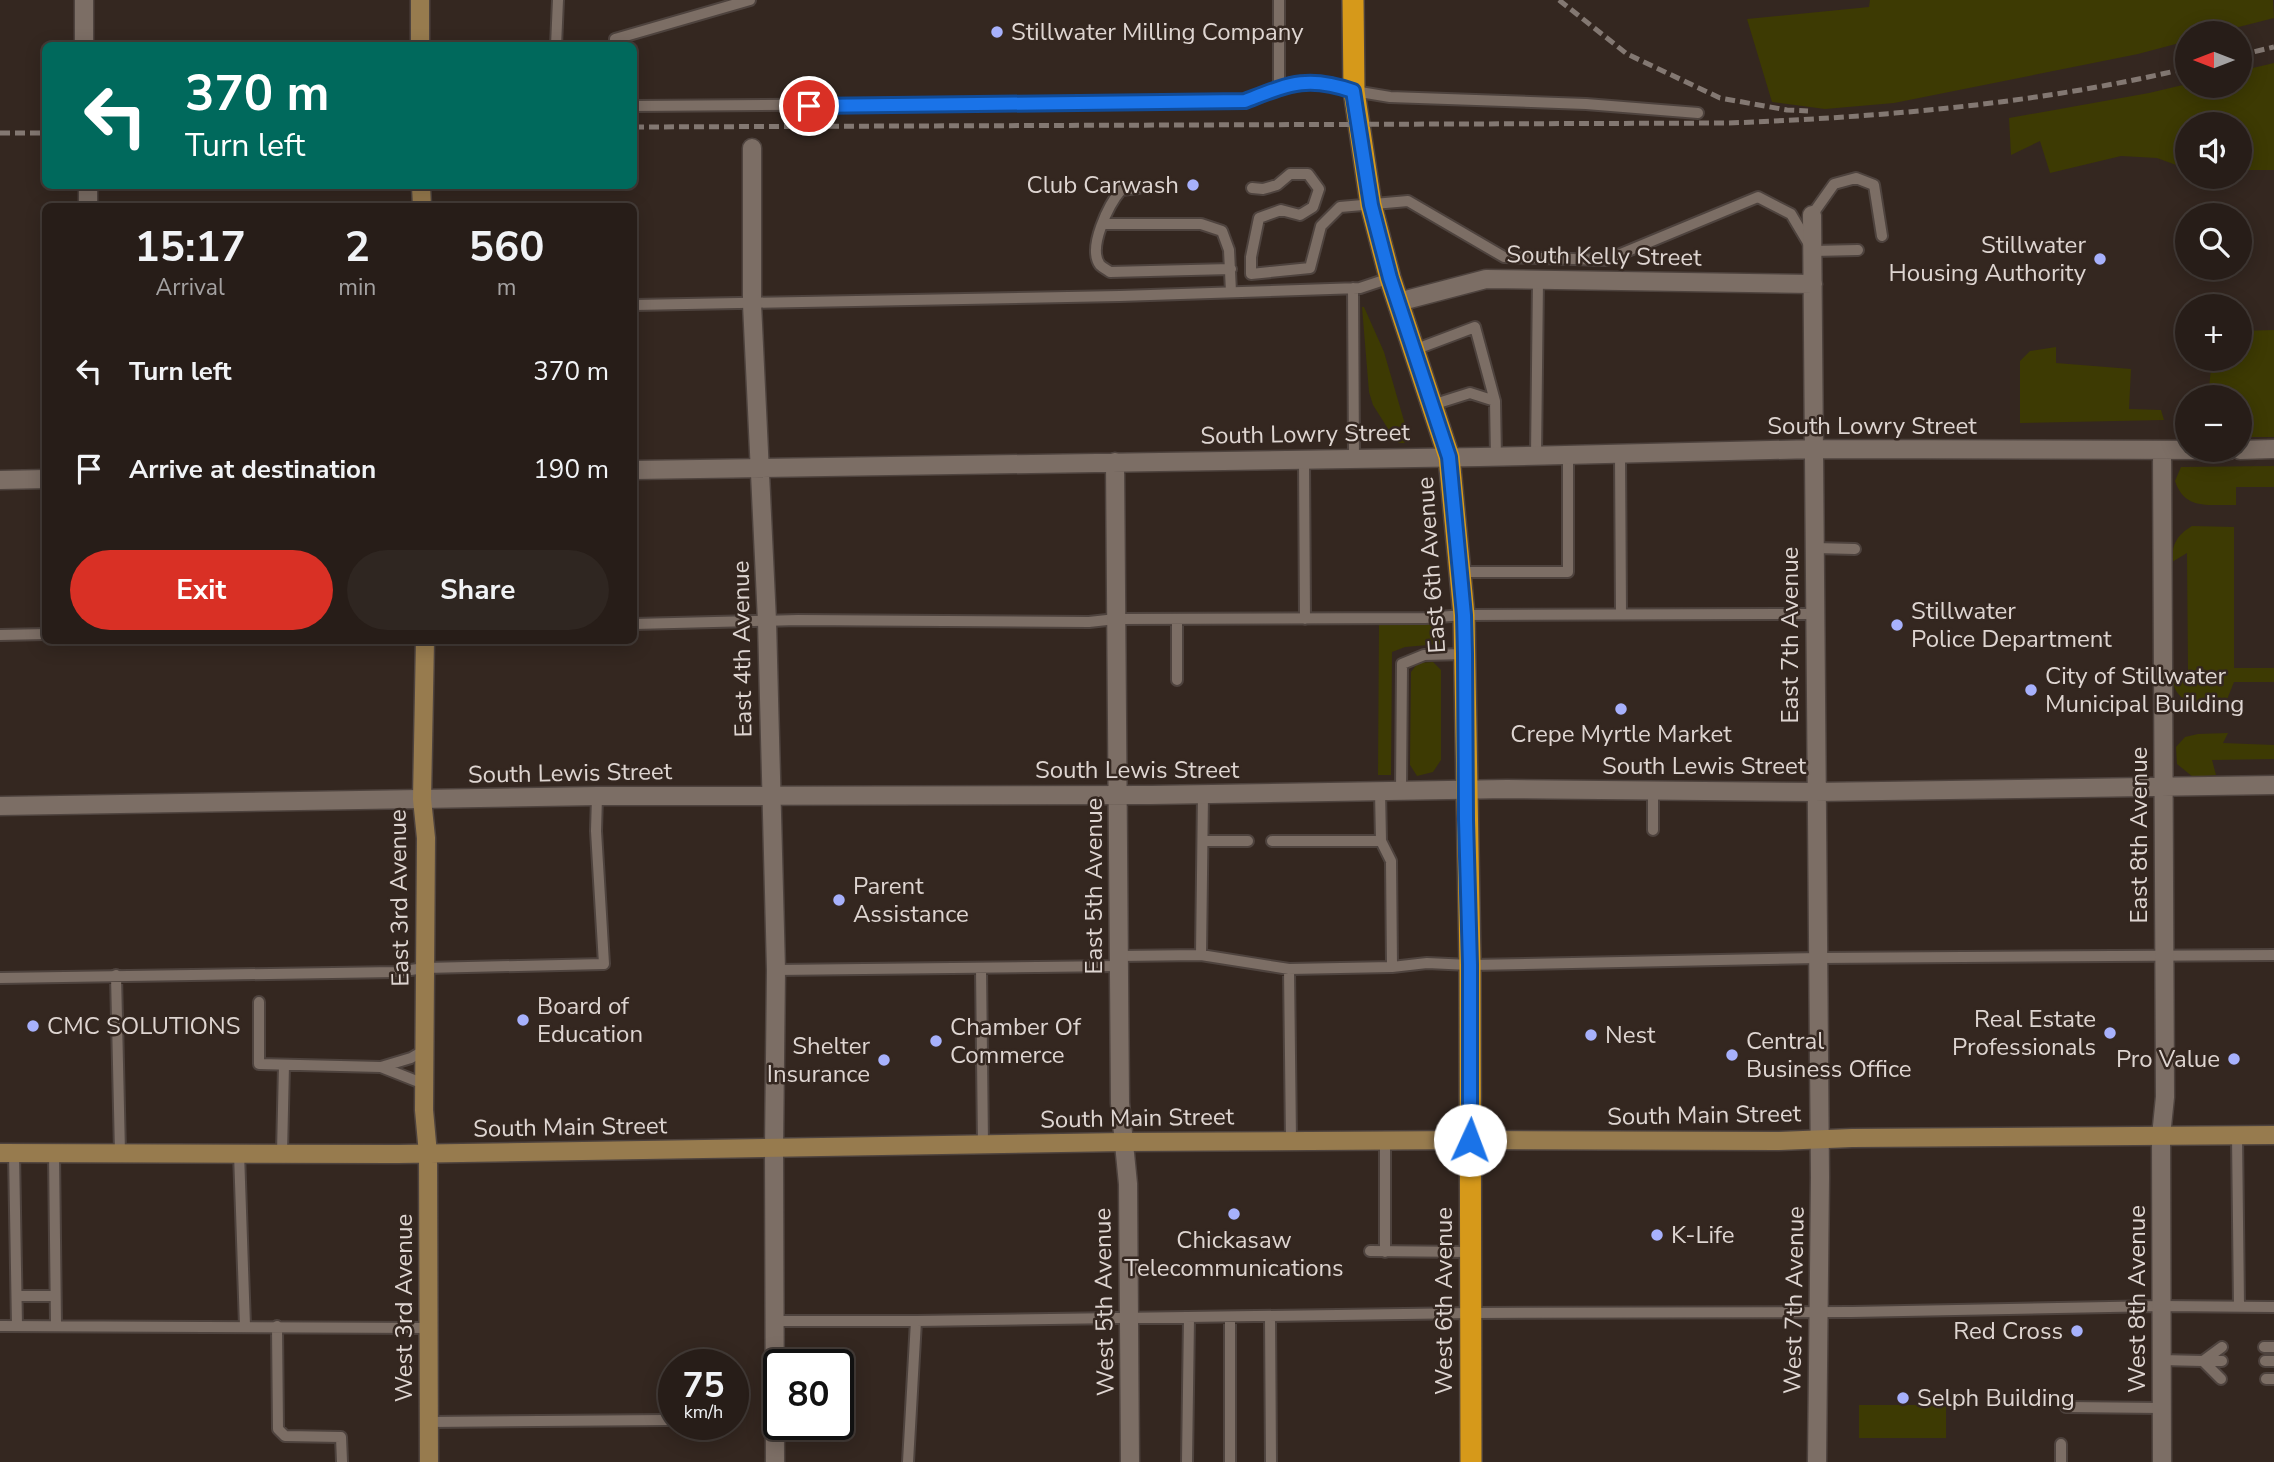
<!DOCTYPE html>
<meta charset="utf-8">
<style>
body{margin:0;font-family:"Nunito Sans",sans-serif;background:#2f2621;color:#f1f3f6;height:100vh;display:flex;flex-direction:column;font-size:26px;white-space:nowrap}
*{box-sizing:border-box;margin:0}
p{font-size:23px;color:#a4a2a2}
.icon{flex:none;width:38px;height:38px;fill:none;stroke:currentColor;stroke-width:2;stroke-linecap:round;stroke-linejoin:round}
.map{position:relative;flex:1;overflow:hidden}
.details{position:absolute;left:42px;top:203px;width:595px;height:441px;display:flex;flex-direction:column;background:#271d18;border-radius:10px;box-shadow:0 4px 18px #0003,0 0 0 2px #433b37}
.details>*{flex:none}
.guide{position:absolute;left:42px;top:42px;width:595px;height:147px;border-radius:10px;box-shadow:0 4px 18px #0003,0 0 0 2px #433b37;background:#00695c;color:#fff;overflow:hidden}
.needle{width:46px;rotate:270deg}
.tools{position:absolute;left:2175px;top:21px;display:grid;gap:14px}
.tools a{display:grid;place-items:center;width:77px;height:77px;border-radius:50%;background:#271d18;box-shadow:0 4px 18px #0003,0 0 0 2px #433b37;font-size:35px}
.speed{position:absolute;left:658px;top:1349px;display:flex;gap:14px;font-size:35px;font-weight:700;text-align:center}
.speed>*{display:grid;place-content:center;width:91px;height:91px;border-radius:50%;background:#271d18;box-shadow:0 4px 18px #0003,0 0 0 2px #433b37;line-height:1}
.speed small{font-size:18px;font-weight:400}
.speed .limit{border:4px solid #111;border-radius:10px;background:#fff;color:#111}
.pin{position:absolute;display:grid;place-items:center;width:60px;height:60px;color:#fff;margin:-30px;border:4px solid #fff;border-radius:50%;box-shadow:0 2px 7px #0007}
.me{position:absolute;width:77px;margin:-38px;rotate:2deg;stroke-linejoin:round;filter:drop-shadow(0 0 5px #0008)}
.turn{display:flex;align-items:center;gap:24px;height:147px;padding:0 28px;font-size:32px}
.turn .icon{width:91px;height:91px;stroke-width:2.5}
.turn b{display:block;font-size:49px;line-height:60px}
.eta{display:flex;justify-content:space-evenly;align-items:center;height:119px;text-align:center}
.eta b{font-size:42px;font-weight:700;line-height:49px}
.button{display:flex;gap:14px;margin-top:auto;padding:14px 28px}
.button a{flex:1;height:80px;border-radius:42px;background:#d93025;color:#fff;font-size:28px;font-weight:700;line-height:80px;text-align:center}
.button a+a{background:#2f2621;color:#f1f3f6}
ul{padding:0;list-style:none}
li{display:flex;align-items:center;gap:21px;height:98px;padding:0 28px}
li div{flex:1}
li b{display:block;font-size:26px}
li em{font-style:normal}
.map>svg:first-child{display:block}
.green{fill:#3d3a03}
.lines{fill:none;stroke-linecap:round;stroke-linejoin:round}
.lane-casing{stroke:#4e433e;stroke-width:14}
.street-casing{stroke:#4e433e;stroke-width:21}
.secondary-casing{stroke:#4e433e;stroke-width:21}
.highway-casing{stroke:#4e433e;stroke-width:24}
.lane{stroke:#7c6e65;stroke-width:10}
.street{stroke:#7c6e65;stroke-width:18}
.secondary{stroke:#977b4e;stroke-width:18}
.highway{stroke:#d6991a;stroke-width:21}
.rail{stroke:#837872;stroke-width:5;stroke-dasharray:10 5;stroke-linecap:butt}
.route-casing{stroke:#114b97;stroke-width:18}
.route{stroke:#1a73e8;stroke-width:12}
.poi-dot{fill:#a7b1fc;stroke:#342720;stroke-width:2.5}
.labels{text-anchor:middle;stroke-width:5;stroke-linejoin:round;paint-order:stroke}
.poi-label{font-size:24px;fill:#ded5d1;stroke:#342720;text-anchor:start}
.street-label{font-size:24px;fill:#ded5d1;stroke:#342720}
</style>
<div class="map">
<svg width="2274" height="1462" viewBox="0 0 2274 1462">
<rect width="100%" height="100%" fill="#342720"/>
<!-- green -->
<path class="green" d="M 1870,0 L 2273,0 L 2274,18 L 2215,33 L 2188,33 L 2187,41 L 2138,54 L 1894,103 L 1825,109 L 1772,102 L 1747,19 L 1869,7 Z
M 2274,63 L 2274,170 L 2240,170 L 2240,124 L 2188,124 L 2187,169 L 2157,158 L 2121,156 L 2050,173 L 2040,141 L 2011,155 L 2009,118 L 2149,93 L 2187,84 L 2240,86 L 2240,71 Z
M 1362,307 L 1364,307 L 1384,352 L 1409,438 L 1404,443 L 1397,443 L 1373,405 L 1369,392 Z
M 2274,330 L 2274,437 L 2240,437 L 2240,397 L 2208,397 L 2212,359 L 2240,359 L 2240,331 Z
M 2056,347 L 2056,363 L 2131,369 L 2129,409 L 2161,410 L 2164,420 L 2020,423 L 2020,361 L 2030,351 Z
M 2274,466 L 2274,487 L 2236,487 L 2236,505 C 2209,504 2185,511 2175,481 L 2181,467 Z
M 2192,526 L 2234,527 L 2234,668 L 2274,668 L 2274,682 L 2234,682 L 2226,702 C 2202,703 2177,709 2172,678 L 2188,670 L 2187,553 L 2172,562 C 2172,544 2177,535 2192,526 Z
M 1379,622 L 1441,624 L 1440,644 L 1405,647 L 1392,652 L 1391,775 L 1378,775 Z
M 1433,662 L 1441,670 L 1441,760 L 1433,772 L 1417,776 L 1410,765 L 1411,672 L 1418,663 Z
M 2228,733 L 2223,743 L 2274,745 L 2274,759 L 2212,760 L 2216,775 L 2193,777 L 2177,764 L 2176,747 L 2185,737 L 2198,734 Z
M 1859,1405 L 1946,1405 L 1946,1438 L 1859,1438 Z"/>
<g class="lines">
<!-- lane casing -->
<g class="lane-casing">
<path id="lane" d="M 1279,0 L 1279,88
M 615,39 L 750,0
M 556,46 L 558,0
M 634,106 L 1245,101 L 1291,83 L 1330,83 L 1354,91 L 1390,97 L 1586,104 L 1698,113
M 1139,188 L 1121,190 C 1109,204 1087,248 1100,265 C 1103,268 1106,269 1110,272 L 1231,269
M 1252,188 L 1263,189 L 1277,185 L 1290,174 L 1308,174 L 1319,189 L 1313,207 L 1300,215 L 1281,210 L 1259,218 L 1251,257 L 1251,274 L 1310,268 L 1321,226 L 1340,207 L 1408,201 L 1504,257 L 1606,260 L 1758,197 L 1791,214 L 1813,251 L 1858,250
M 1812,215 L 1834,184 L 1856,178 L 1874,185 L 1882,236
M 1104,224 L 1201,224 L 1222,231 L 1229,250 L 1231,292
M 1353,288 L 1354,458
M 634,305 L 1120,296 L 1360,288 L 1390,278
M 1414,350 L 1475,327 L 1495,401 L 1496,457
M 1432,405 L 1470,393 L 1495,401
M 1620,454 L 1621,614
M 1536,456 L 1538,280
M 1304,459 L 1305,619
M 1815,548 L 1855,549
M 1460,572 L 1568,572 L 1568,455
M 1177,619 L 1177,680
M 634,624 L 798,620 L 1089,622 L 1116,619 L 1425,618 L 1464,615 L 1815,614
M 0,635 L 46,634
M 1380,791 L 1381,841 L 1391,861 L 1392,967
M 1401,791 L 1402,664 L 1424,655 L 1465,654
M 1653,791 L 1653,830
M 1203,841 L 1248,841
M 1272,841 L 1381,841
M 1201,955 L 1203,794
M 1119,956 L 1201,955 L 1289,969 L 1392,967 L 1427,963 L 1470,965 L 1819,958 L 2274,955
M 981,968 L 983,1145
M 1289,969 L 1291,1141
M 776,970 L 1119,966
M 116,975 L 120,1153
M 0,978 L 396,972 L 425,968 L 604,964 L 596,831 L 597,796
M 259,1002 L 259,1064 L 381,1067 L 411,1058 L 425,1050
M 381,1067 L 424,1084
M 2237,1135 L 2239,1306
M 1385,1140 L 1385,1252
M 14,1153 L 17,1326
M 54,1153 L 56,1325
M 239,1153 L 245,1326
M 282,1153 L 284,1065
M 1370,1251 L 1470,1252
M 17,1296 L 55,1296
M 1270,1316 L 1271,1462
M 774,1321 L 916,1321 L 1471,1313 L 1852,1312 L 2161,1306 L 2274,1307
M 0,1326 L 429,1328
M 277,1326 L 278,1429 L 285,1436 L 341,1437 L 342,1462
M 2264,1347 L 2274,1347
M 2161,1360 L 2203,1361 L 2221,1379
M 2203,1361 L 2222,1347
M 2203,1361 L 2222,1361
M 2265,1361 L 2274,1361
M 2266,1379 L 2274,1379
M 2066,1407 L 2161,1408
M 429,1422 L 667,1420
M 908,1462 L 916,1321
M 1187,1462 L 1189,1318
M 1230,1462 L 1230,1317
M 2061,1462 L 2061,1444"/>
</g>
<!-- street casing -->
<g class="street-casing">
<path id="street" d="M 84,0 L 84,46
M 752,148 L 752,304 L 767,621 L 776,970 L 774,1148 L 775,1462
M 88,186 L 88,206
M 1812,215 L 1820,1177 L 1817,1462
M 1398,302 L 1486,279 L 1813,284
M 2162,450 L 2165,1097 L 2161,1136 L 2162,1462
M 2240,450 L 2274,449
M 1115,462 L 1120,1103 L 1128,1184 L 1130,1462
M 634,470 L 1480,457 L 1815,449 L 2229,450
M 0,480 L 46,479
M 0,806 L 597,796 L 1151,795 L 1507,789 L 1815,792 L 2274,785"/>
</g>
<!-- secondary casing -->
<g class="secondary-casing">
<path id="secondary" d="M 420,0 L 420,46
M 421,186 L 422,206
M 425,640 L 422,799 L 426,838 L 424,1110 L 428,1154 L 429,1462
M 0,1153 L 398,1154 L 1123,1142 L 1470,1140 L 1779,1141 L 1852,1138 L 2274,1135"/>
</g>
<!-- highway casing -->
<g class="highway-casing">
<path id="highway" d="M 1353,0 L 1354,91 L 1371,205 L 1390,278 L 1449,457 L 1464,615 L 1470,965 L 1471,1462"/>
</g>
<!-- lane -->
<use href="#lane" class="lane"/>
<!-- street -->
<use href="#street" class="street"/>
<!-- secondary -->
<use href="#secondary" class="secondary"/>
<!-- highway -->
<use href="#highway" class="highway"/>
<!-- rail -->
<path class="rail" d="M 1559,0 L 1627,54 L 1720,98 L 1787,110 L 1808,111
M 2240,55 L 2274,47
M 634,127 L 1729,123 C 1883,117 2038,104 2188,68
M 0,133 L 46,133"/>
</g>
<g class="lines">
<!-- route casing -->
<g class="route-casing">
<path id="route" d="M 809,106 L 1245,101 C 1289,84 1307,75 1353,91 L 1371,205 L 1390,278 L 1449,457 L 1464,615 L 1465,654 L 1466,820 L 1470,965 L 1470,1140"/>
</g>
<!-- route -->
<use href="#route" class="route"/>
</g>
<!-- markers -->
<g class="poi-dot">
<circle cx="997" cy="32" r="7"/>
<circle cx="1193" cy="185" r="7"/>
<circle cx="2100" cy="259" r="7"/>
<circle cx="1897" cy="625" r="7"/>
<circle cx="2031" cy="690" r="7"/>
<circle cx="1621" cy="709" r="7"/>
<circle cx="839" cy="900" r="7"/>
<circle cx="523" cy="1020" r="7"/>
<circle cx="33" cy="1026" r="7"/>
<circle cx="2110" cy="1033" r="7"/>
<circle cx="1591" cy="1035" r="7"/>
<circle cx="936" cy="1041" r="7"/>
<circle cx="1732" cy="1055" r="7"/>
<circle cx="2234" cy="1059" r="7"/>
<circle cx="884" cy="1060" r="7"/>
<circle cx="1234" cy="1214" r="7"/>
<circle cx="1657" cy="1235" r="7"/>
<circle cx="2077" cy="1331" r="7"/>
<circle cx="1903" cy="1398" r="7"/>
</g>
<g class="labels">
<!-- poi labels -->
<g class="poi-label">
<text x="1011" y="40">Stillwater Milling Company</text>
<text x="1179" y="193" text-anchor="end">Club Carwash</text>
<text x="2086" y="253" text-anchor="end">Stillwater<tspan x="2086" dy="28">Housing Authority</tspan></text>
<text x="1911" y="619">Stillwater<tspan x="1911" dy="28">Police Department</tspan></text>
<text x="2045" y="684">City of Stillwater<tspan x="2045" dy="28">Municipal Building</tspan></text>
<text x="1621" y="742" text-anchor="middle">Crepe Myrtle Market</text>
<text x="853" y="894">Parent<tspan x="853" dy="28">Assistance</tspan></text>
<text x="537" y="1014">Board of<tspan x="537" dy="28">Education</tspan></text>
<text x="2096" y="1027" text-anchor="end">Real Estate<tspan x="2096" dy="28">Professionals</tspan></text>
<text x="47" y="1034">CMC SOLUTIONS</text>
<text x="950" y="1035">Chamber Of<tspan x="950" dy="28">Commerce</tspan></text>
<text x="1605" y="1043">Nest</text>
<text x="1746" y="1049">Central<tspan x="1746" dy="28">Business Office</tspan></text>
<text x="870" y="1054" text-anchor="end">Shelter<tspan x="870" dy="28">Insurance</tspan></text>
<text x="2220" y="1067" text-anchor="end">Pro Value</text>
<text x="1671" y="1243">K-Life</text>
<text x="1234" y="1248" text-anchor="middle">Chickasaw<tspan x="1234" dy="28">Telecommunications</tspan></text>
<text x="2063" y="1339" text-anchor="end">Red Cross</text>
<text x="1917" y="1406">Selph Building</text>
</g>
<!-- street labels -->
<g class="street-label">
<text transform="translate(1604 256) rotate(1)" y="8">South Kelly Street</text>
<text x="1872" y="434">South Lowry Street</text>
<text transform="translate(1305 434) rotate(-1)" y="8">South Lowry Street</text>
<text transform="translate(1431 565) rotate(-94)" y="8">East 6th Avenue</text>
<text transform="translate(1790 635) rotate(-90)" y="8">East 7th Avenue</text>
<text transform="translate(742 649) rotate(-91)" y="8">East 4th Avenue</text>
<text x="1704" y="774">South Lewis Street</text>
<text x="1137" y="778">South Lewis Street</text>
<text transform="translate(570 773) rotate(-1)" y="8">South Lewis Street</text>
<text transform="translate(2139 835) rotate(-90)" y="8">East 8th Avenue</text>
<text transform="translate(1094 886) rotate(-90)" y="8">East 5th Avenue</text>
<text transform="translate(399 898) rotate(-91)" y="8">East 3rd Avenue</text>
<text transform="translate(1704 1115) rotate(-1)" y="8">South Main Street</text>
<text transform="translate(1137 1118) rotate(-1)" y="8">South Main Street</text>
<text transform="translate(570 1127) rotate(-1)" y="8">South Main Street</text>
<text transform="translate(2137 1299) rotate(-90)" y="8">West 8th Avenue</text>
<text transform="translate(1794 1300) rotate(-89)" y="8">West 7th Avenue</text>
<text transform="translate(1444 1301) rotate(-90)" y="8">West 6th Avenue</text>
<text transform="translate(1104 1302) rotate(-91)" y="8">West 5th Avenue</text>
<text transform="translate(404 1308) rotate(-90)" y="8">West 3rd Avenue</text>
</g>
</g>
</svg>
<div class="tools">
<a><svg class="needle" viewBox="-14 -14 28 28"><path d="M0-13l5 13h-10z" fill="#e53935"/><path d="M0 13l5-13h-10z" fill="#a4a2a2"/></svg></a>
<a><svg class="icon" aria-label="sound" viewBox="0 0 24 24"><path d="M4 9h4l5-4v14l-5-4H4zM17 9q2 3 0 6"/></svg></a>
<a><svg class="icon" aria-label="search" viewBox="0 0 24 24"><circle cx="10" cy="10" r="6"/><path d="M15 15l6 6"/></svg></a>
<a>+</a>
<a>−</a>
</div>
<div class="speed"><div>75<small>km/h</small></div><div class="limit">80</div></div>
<div class="pin" style="left:809px;top:106px;background:#d93025"><svg class="icon" aria-label="arrive" viewBox="0 0 24 24"><path d="M6 21V4h12l-3 4 3 4H6"/></svg></div>
<svg class="me" style="left:1470px;top:1140px" viewBox="-20 -20 40 40"><circle r="19" fill="#fff"/><path d="M0-13L10 11 0 6-10 11z" fill="#1a73e8"/></svg>
<div class="guide">
<div class="turn"><svg class="icon" aria-label="left" viewBox="0 0 24 24"><path d="M17 20v-9H6M10 6l-5 5 5 5"/></svg><div><b>370 m</b>Turn left</div></div>
</div>
<section class="details">
<div class="eta">
<div><b>15:17</b><p>Arrival</p></div>
<div><b>2</b><p>min</p></div>
<div><b>560</b><p>m</p></div>
</div>
<ul>
<li><svg class="icon" aria-label="left" viewBox="0 0 24 24"><path d="M17 20v-9H6M10 6l-5 5 5 5"/></svg><div><b>Turn left</b></div><em>370 m</em></li>
<li><svg class="icon" aria-label="arrive" viewBox="0 0 24 24"><path d="M6 21V4h12l-3 4 3 4H6"/></svg><div><b>Arrive at destination</b></div><em>190 m</em></li>
</ul>
<div class="button"><a>Exit</a><a>Share</a></div>
</section>
</div>
